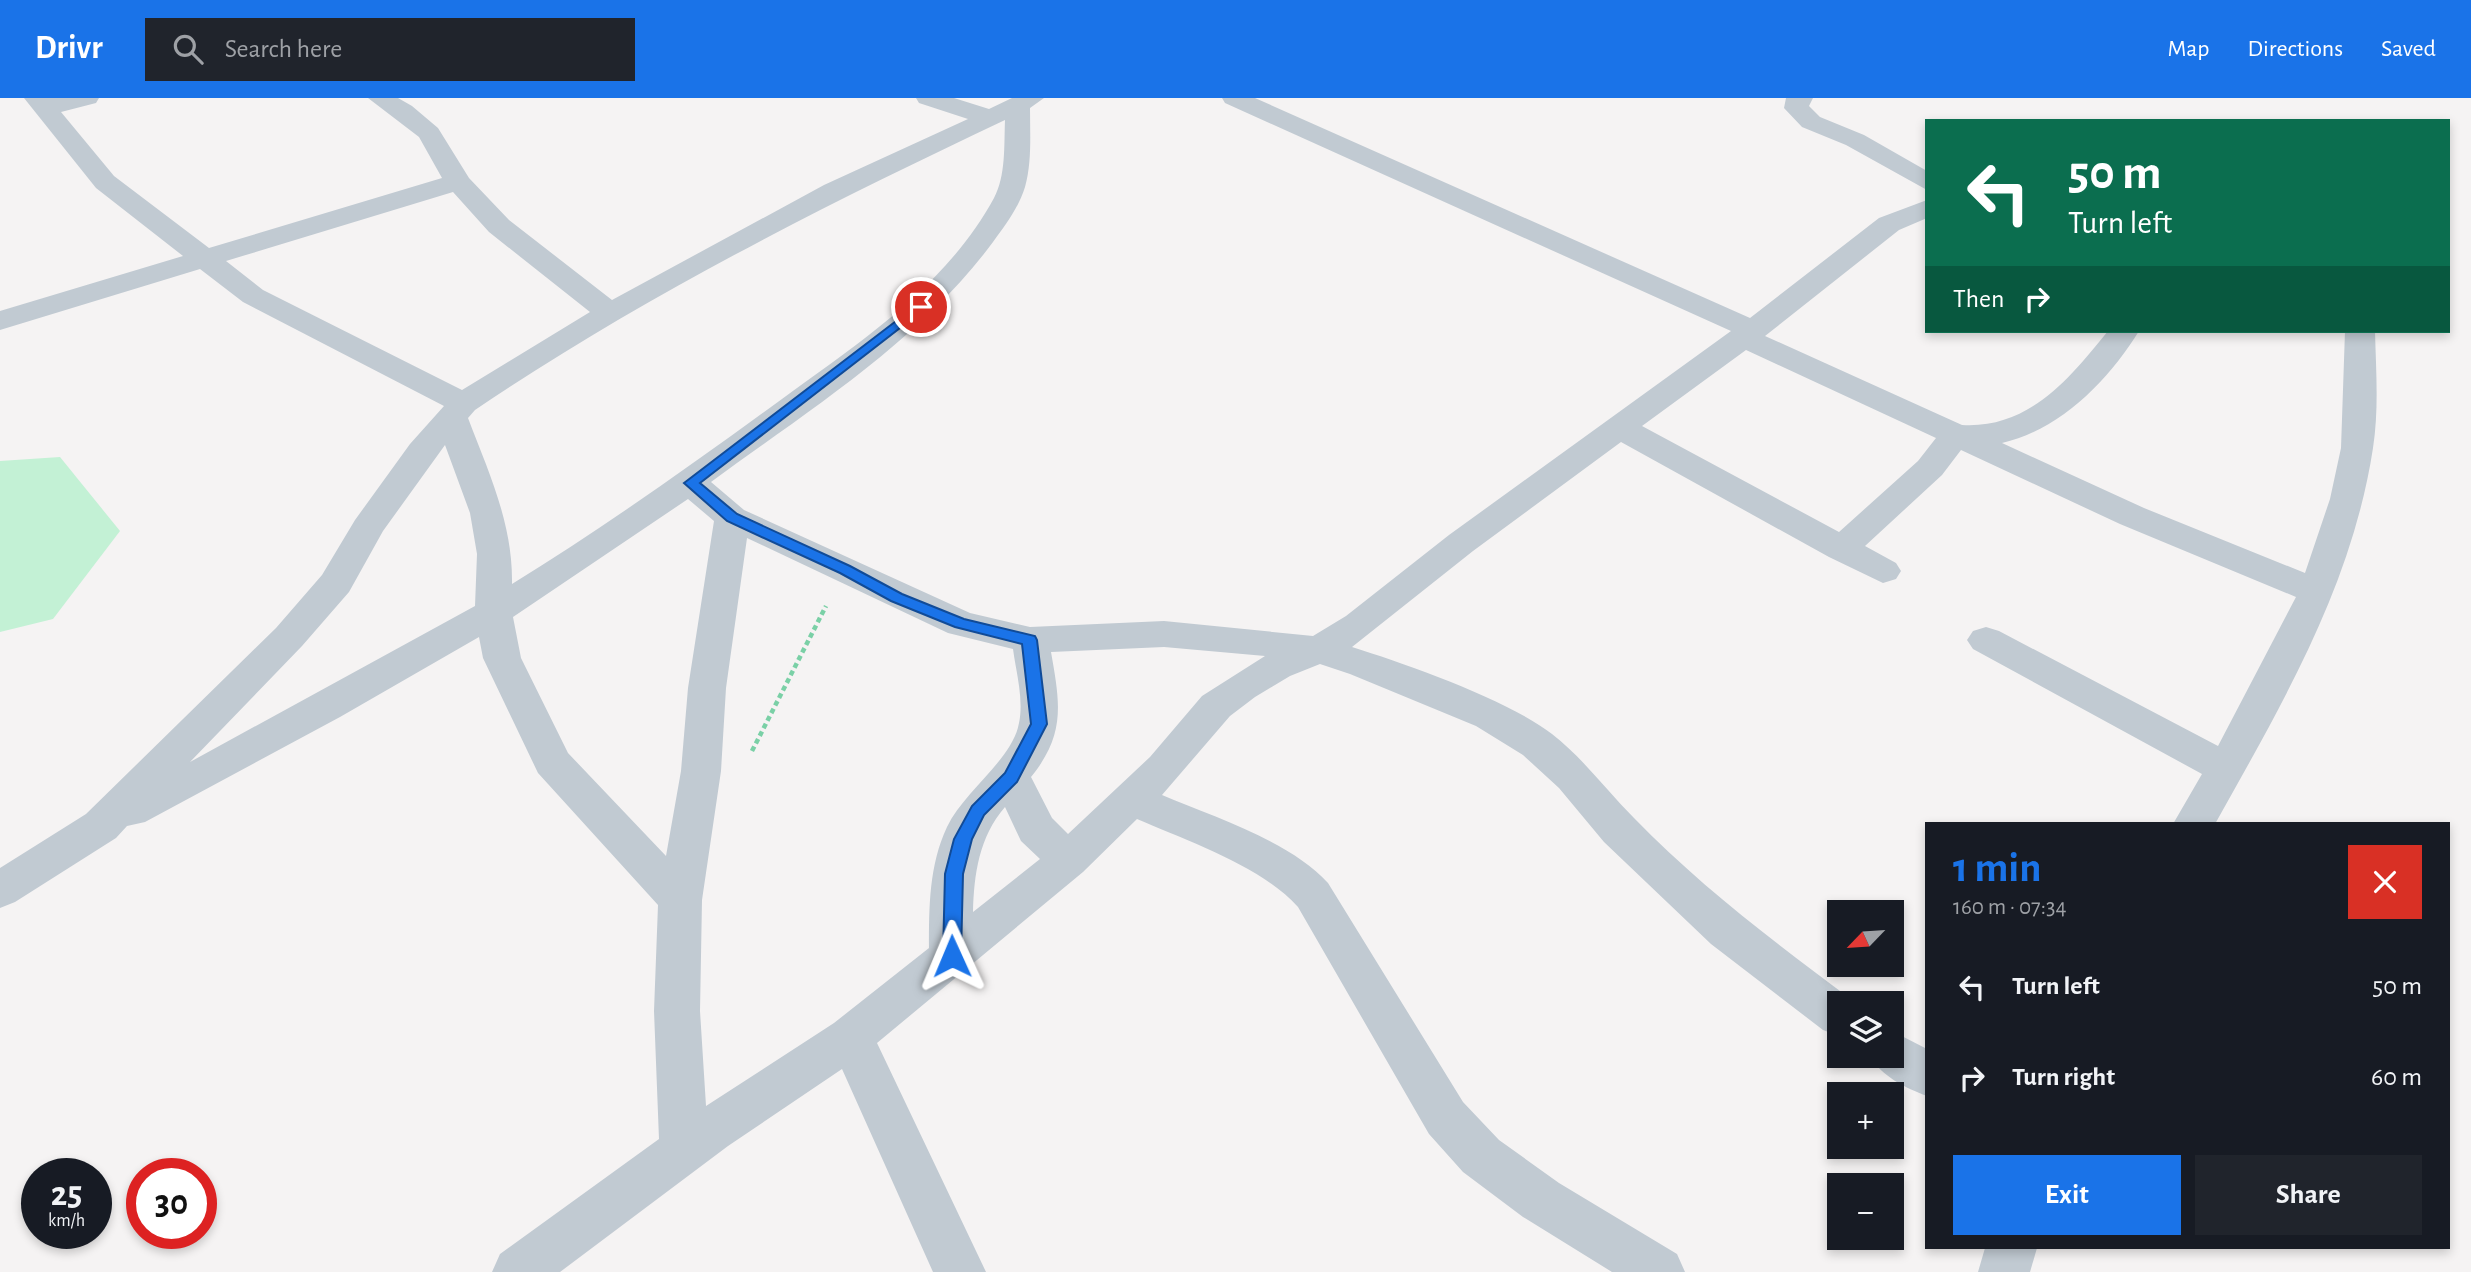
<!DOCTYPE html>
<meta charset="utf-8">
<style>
body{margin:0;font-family:"Alegreya Sans",sans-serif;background:#20242c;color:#f1f3f6;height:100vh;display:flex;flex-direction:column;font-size:26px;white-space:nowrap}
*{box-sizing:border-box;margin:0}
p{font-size:23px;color:#9ea1a6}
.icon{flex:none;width:38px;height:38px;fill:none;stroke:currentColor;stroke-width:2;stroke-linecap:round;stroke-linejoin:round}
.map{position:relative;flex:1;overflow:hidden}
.details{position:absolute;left:1925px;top:724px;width:525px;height:427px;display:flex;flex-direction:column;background:#171b24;border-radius:0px;box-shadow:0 4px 10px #0003}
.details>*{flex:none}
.hud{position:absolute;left:1925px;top:21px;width:525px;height:214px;border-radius:0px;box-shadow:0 4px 10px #0003;background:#0b6e4f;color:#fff;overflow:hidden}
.needle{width:46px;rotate:245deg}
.controls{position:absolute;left:1827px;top:802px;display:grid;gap:14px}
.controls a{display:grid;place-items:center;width:77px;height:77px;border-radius:0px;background:#171b24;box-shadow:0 4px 10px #0003;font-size:35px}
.speed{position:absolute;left:21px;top:1060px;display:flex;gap:14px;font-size:35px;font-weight:700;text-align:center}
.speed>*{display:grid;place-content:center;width:91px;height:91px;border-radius:50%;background:#171b24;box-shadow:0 4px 10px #0003;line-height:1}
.speed small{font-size:18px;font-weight:400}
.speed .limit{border:10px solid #d22;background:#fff;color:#111}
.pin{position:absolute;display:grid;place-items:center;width:60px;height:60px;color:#fff;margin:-30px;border:4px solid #fff;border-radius:50%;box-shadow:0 2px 7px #0007}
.me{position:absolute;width:77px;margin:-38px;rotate:359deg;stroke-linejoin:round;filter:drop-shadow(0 0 5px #0008)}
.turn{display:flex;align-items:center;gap:24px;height:147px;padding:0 28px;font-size:32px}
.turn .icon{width:91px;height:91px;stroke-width:2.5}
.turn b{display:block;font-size:49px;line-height:60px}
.then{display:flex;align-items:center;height:66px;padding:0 28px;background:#0003;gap:14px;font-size:26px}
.round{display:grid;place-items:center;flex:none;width:74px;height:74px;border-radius:0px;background:#20242c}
.headline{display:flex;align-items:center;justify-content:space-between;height:119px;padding:0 28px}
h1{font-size:42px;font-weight:700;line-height:52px;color:#1a73e8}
.action{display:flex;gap:14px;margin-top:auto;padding:14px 28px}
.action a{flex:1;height:80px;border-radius:0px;background:#1a73e8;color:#fff;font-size:28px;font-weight:700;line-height:80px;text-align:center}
.action a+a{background:#20242c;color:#f1f3f6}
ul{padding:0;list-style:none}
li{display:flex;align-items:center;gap:21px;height:91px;padding:0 28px}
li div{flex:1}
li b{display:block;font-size:26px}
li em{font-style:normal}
header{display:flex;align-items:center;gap:42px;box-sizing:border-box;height:98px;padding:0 35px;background:#1a73e8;color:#fff}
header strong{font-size:33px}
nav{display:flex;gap:38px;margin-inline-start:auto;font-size:24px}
.search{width:490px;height:63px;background:#20242c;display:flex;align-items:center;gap:18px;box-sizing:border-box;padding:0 24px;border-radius:0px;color:#9ea1a6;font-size:26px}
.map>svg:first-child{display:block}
.green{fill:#c3f1d5}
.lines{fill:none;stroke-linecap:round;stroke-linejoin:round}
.path{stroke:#7ad0a6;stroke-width:4.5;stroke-dasharray:5 3.5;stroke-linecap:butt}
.minor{fill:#c1cad2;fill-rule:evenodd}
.route{fill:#1a73e8;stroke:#114b97;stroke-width:2}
</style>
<header>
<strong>Drivr</strong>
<div class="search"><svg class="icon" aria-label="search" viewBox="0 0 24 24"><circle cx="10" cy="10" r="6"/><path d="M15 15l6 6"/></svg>Search here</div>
<nav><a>Map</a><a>Directions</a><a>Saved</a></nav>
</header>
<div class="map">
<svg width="2471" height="1174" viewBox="0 0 2471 1174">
<rect width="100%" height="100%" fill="#f5f3f3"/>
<!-- green -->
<path class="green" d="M 60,359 L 120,433 L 53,521 L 0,534 L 0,363 Z"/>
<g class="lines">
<!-- path -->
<path class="path" d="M 752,653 L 826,508"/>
<!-- minor -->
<path class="minor" d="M 24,0 L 99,0 L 96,5 L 61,14 L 114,78 L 209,150 L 442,80 L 419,39 L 368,0 L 398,0 L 412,8 L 438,30 L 469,80 L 509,122 L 612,202 L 824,87 L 968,21 L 919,5 L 916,0 L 954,0 L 989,11 L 1012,0 L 1044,0 L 1030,10 C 1030,36 1032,64 1025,89 C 1019,109 1005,128 993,144 C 920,243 809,312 711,384 L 744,412 L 970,515 L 1030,529 L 1164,523 L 1313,538 L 1346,518 L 1449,437 L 1731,233 L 1225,5 L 1222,0 L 1255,0 L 1750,220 L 1879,120 L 1927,102 L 1927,120 L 1899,132 L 1765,238 L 1962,327 C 2029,331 2070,280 2108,233 L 2139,233 C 2109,282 2060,332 2002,345 L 2144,410 L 2305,475 L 2330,401 L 2341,350 L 2345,233 L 2375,233 C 2376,272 2379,312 2373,350 C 2352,488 2282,606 2215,726 L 2173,726 L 2202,676 L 1973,551 L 1967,542 L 1973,533 L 1986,529 L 1999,533 L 2218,648 L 2296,499 L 2120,426 L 1961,352 L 1942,377 L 1865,448 L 1896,465 L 1901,473 L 1896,481 L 1883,485 L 1829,459 L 1621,344 L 1473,453 L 1352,549 C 1409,567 1506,601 1552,636 C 1583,660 1606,692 1634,720 C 1701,789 1778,847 1855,904 L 1839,905 L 1839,938 L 1823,932 L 1711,846 L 1604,744 L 1559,690 L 1523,657 L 1476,628 L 1350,576 L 1320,566 L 1290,578 L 1255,599 L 1230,618 L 1162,697 C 1214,719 1290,743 1328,785 L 1463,1004 L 1499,1042 L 1559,1085 L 1677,1156 L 1685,1174 L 1612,1174 L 1523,1119 L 1463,1074 L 1429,1036 L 1298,809 C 1261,768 1188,743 1137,721 L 1083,774 L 877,945 L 986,1174 L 933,1174 L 842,971 L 728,1048 L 560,1174 L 492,1174 L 500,1156 L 659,1041 L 654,913 L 658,807 L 538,675 L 483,560 L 479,539 L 340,619 L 145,724 L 127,728 L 116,740 L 15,804 L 0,810 L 0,770 L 86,716 L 276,530 L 322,477 L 355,422 L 410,346 L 444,308 L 243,204 L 200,171 L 0,232 L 0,213 L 183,158 L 96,90 ZM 1005,22 C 1004,47 1006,78 994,100 C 945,191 851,250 771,309 C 686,371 601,431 512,486 C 513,426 489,375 468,320 L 475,312 C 642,199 823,108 1005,22 ZM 453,94 L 489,134 L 590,214 L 462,292 L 263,192 L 226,163 ZM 1746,252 L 1936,340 L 1918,363 L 1839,434 L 1642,328 ZM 445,347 L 470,415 L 477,456 L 475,508 L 190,664 L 302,548 L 349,494 L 383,433 ZM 688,401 L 714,423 L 688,590 L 681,673 L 666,758 L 568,655 L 521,560 L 513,519 ZM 747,440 L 948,535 L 1013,551 C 1016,574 1024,601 1019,625 C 1013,661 964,693 947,729 C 929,767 929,809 929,850 L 834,925 L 706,1008 L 700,913 L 702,802 L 721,673 L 726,590 ZM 1164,549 L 1265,558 L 1202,598 L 1150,659 L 1068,736 L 1052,720 L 1031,679 C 1066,636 1060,605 1051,554 ZM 1005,709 L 1021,743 L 1040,761 L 973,814 C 974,776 979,739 1005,709 Z
M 1786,0 L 1813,0 L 1809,8 L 1820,19 L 1864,37 L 1927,73 L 1927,92 L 1846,47 L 1802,29 L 1784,10 Z
M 1892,933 L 1927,951 L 1927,998 C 1906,990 1880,978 1870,957 L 1892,957 Z
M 1985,1150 L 2037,1150 L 2030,1174 L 1978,1174 Z"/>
</g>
<!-- route -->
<path class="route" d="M 917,207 L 927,209 L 700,385 L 737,416 L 850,468 L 902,496 L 964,521 L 1035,538 L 1037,542 L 1047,626 L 1017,684 L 984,717 L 972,741 L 963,776 L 961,858 L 959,863 L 946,863 L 943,858 L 945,776 L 954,741 L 972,708 L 1005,675 L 1031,626 L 1022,546 L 955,529 L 891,503 L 840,475 L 727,423 L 684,385 Z"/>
</svg>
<div class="controls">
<a><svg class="needle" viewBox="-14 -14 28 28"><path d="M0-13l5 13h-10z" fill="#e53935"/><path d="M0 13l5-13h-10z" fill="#9ea1a6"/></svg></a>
<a><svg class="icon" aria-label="layers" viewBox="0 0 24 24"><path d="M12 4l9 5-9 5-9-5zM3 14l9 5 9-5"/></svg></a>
<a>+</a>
<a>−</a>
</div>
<div class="speed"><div>25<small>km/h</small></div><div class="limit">30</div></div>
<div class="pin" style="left:921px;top:209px;background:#d93025"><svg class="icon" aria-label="arrive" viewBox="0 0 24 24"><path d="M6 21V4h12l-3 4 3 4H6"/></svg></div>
<svg class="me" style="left:952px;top:858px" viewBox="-20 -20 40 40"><path d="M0-17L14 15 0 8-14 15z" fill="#1a73e8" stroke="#fff" stroke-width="4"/></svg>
<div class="hud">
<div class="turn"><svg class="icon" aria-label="left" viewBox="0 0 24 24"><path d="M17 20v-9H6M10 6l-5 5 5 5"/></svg><div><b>50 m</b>Turn left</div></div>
<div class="then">Then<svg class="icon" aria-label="right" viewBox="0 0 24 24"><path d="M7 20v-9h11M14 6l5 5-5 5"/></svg></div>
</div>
<section class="details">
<div class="headline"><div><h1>1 min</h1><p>160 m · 07:34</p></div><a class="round" style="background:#d93025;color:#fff"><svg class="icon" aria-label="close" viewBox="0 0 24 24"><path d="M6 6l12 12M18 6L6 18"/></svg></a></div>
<ul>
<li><svg class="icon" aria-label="left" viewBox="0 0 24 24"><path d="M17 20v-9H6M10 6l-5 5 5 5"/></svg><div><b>Turn left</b></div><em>50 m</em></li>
<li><svg class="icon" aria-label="right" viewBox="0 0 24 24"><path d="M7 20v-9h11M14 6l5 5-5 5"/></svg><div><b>Turn right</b></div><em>60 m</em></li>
</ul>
<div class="action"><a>Exit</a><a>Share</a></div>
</section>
</div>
